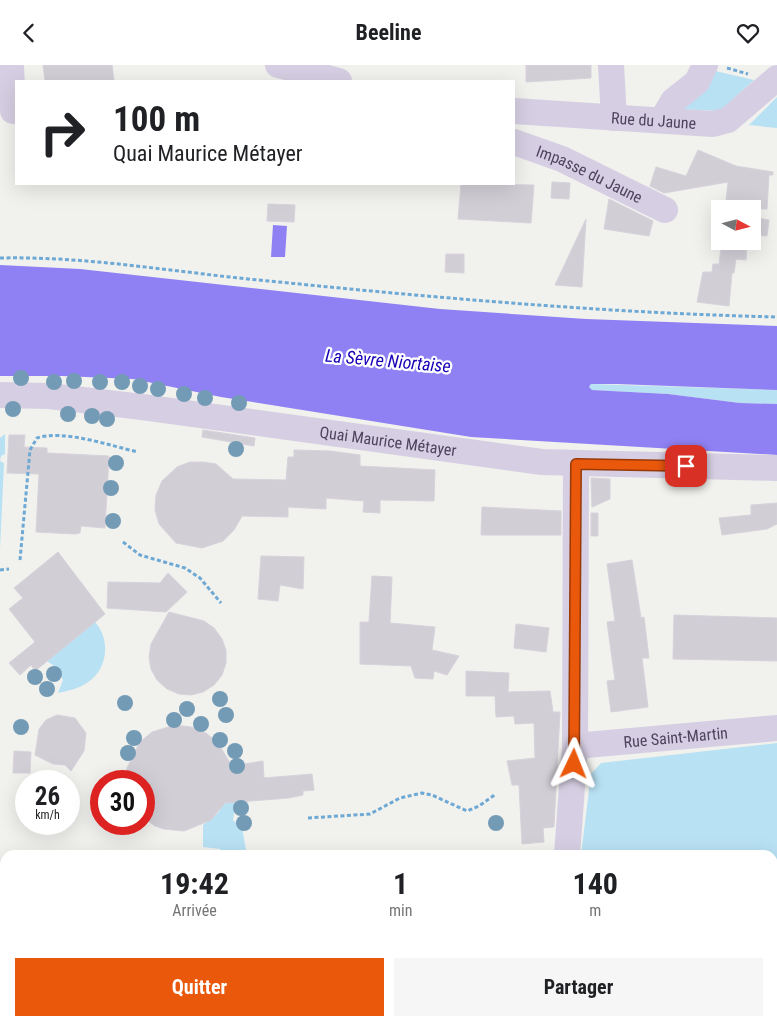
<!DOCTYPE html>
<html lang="fr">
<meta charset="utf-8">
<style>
body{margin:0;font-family:"Roboto Condensed",sans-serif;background:#f6f6f6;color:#202124;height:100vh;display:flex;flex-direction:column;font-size:19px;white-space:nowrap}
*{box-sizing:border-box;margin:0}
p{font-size:16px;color:#757577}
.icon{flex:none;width:28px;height:28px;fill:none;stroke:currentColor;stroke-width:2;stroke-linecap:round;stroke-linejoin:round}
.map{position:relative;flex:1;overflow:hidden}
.sheet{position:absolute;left:0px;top:785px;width:778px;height:176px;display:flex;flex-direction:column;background:#fff;border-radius:15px 15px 0 0;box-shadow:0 5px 20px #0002}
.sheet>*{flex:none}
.banner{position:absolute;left:15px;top:15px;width:500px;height:105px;border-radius:0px;box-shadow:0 5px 20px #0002;background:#fff;color:#202124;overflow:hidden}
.needle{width:32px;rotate:97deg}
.controls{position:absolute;left:711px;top:135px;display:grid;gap:10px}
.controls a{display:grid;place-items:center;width:50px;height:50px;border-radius:0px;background:#fff;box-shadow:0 5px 20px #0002;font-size:25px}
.speed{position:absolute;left:15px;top:705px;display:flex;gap:10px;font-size:25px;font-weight:700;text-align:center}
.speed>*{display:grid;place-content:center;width:65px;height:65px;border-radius:50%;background:#fff;box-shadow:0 5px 20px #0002;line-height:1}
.speed small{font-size:12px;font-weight:400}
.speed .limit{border:8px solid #d22;background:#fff;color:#111}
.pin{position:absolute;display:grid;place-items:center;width:42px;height:42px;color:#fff;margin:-21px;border-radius:10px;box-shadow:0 2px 8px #0006}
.me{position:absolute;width:55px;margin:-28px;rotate:2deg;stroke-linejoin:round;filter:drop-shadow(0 0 4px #0008)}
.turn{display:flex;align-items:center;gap:18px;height:105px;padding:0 15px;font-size:22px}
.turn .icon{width:65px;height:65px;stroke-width:2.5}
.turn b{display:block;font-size:35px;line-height:42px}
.eta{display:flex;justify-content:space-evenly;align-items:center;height:85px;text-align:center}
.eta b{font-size:30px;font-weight:700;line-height:35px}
.action{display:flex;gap:10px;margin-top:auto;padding:10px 15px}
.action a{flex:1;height:58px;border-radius:0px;background:#ea580c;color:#fff;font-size:20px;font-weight:700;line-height:58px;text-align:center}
.action a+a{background:#f6f6f6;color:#202124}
header{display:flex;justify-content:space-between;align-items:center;height:65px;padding:0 15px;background:#fff;font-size:22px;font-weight:700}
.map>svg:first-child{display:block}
.green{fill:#b8e1f3}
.water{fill:#8f81f4}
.building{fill:#d2ced6;stroke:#d7d2db}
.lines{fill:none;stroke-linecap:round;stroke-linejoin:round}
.path{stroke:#6da9d4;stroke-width:3;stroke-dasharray:4 2.5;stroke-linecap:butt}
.minor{stroke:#d6cee2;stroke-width:26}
.tree{fill:#749bb5}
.route-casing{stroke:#983908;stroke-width:12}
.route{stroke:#ea580c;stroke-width:9}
.labels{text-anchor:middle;stroke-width:4.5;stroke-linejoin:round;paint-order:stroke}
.street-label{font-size:16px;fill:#4e455d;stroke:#fff}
.water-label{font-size:18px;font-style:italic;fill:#1700b5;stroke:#fff}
</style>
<header><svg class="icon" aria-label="back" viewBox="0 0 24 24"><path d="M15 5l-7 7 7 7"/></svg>Beeline<svg class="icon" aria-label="heart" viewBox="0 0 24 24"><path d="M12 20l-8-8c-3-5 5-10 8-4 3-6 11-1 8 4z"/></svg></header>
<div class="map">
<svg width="777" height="961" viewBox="0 0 777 961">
<rect width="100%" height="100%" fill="#f1f1ee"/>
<!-- green -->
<path class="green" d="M 711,5 L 754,15 L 720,46 L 679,44 Z
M 777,32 L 777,63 L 749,60 Z
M 591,319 L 777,325 L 777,339 L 740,338 L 668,329 L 592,325 L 589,323 Z
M 5,369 L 5,389 L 1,391 L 0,396 L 4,398 L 0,484 L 0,373 Z
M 95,557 C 112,576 107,607 85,619 C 77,624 67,626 58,628 L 63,615 L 57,603 L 47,596 Z
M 777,678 L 777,843 L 773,843 L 772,790 L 581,790 L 591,709 L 601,698 Z
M 228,731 L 236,737 L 233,755 L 242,763 L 247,790 L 220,790 L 220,784 L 203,782 L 203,760 L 218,748 Z"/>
<!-- water -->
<path class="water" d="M 273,160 L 287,161 L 285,192 L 271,192 Z
M 0,200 L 80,204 L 440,244 L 586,254 L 777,261 L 777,325 L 617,319 L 591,319 L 589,322 L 592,325 L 668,329 L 740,338 L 777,339 L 777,390 L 471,372 L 221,332 L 133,314 L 62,311 L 0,311 Z"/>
<!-- building -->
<path class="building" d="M 43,0 L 112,0 L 114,16 L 45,16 Z
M 526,0 L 591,0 L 591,13 L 526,17 Z
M 698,85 L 736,101 L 773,107 L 773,110 L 769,110 L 767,144 L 725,144 L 728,117 L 664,128 L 650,121 L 656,102 L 686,111 Z
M 552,117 L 570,118 L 569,134 L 551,133 Z
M 461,119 L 534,120 L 531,158 L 458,154 Z
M 609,134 L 653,156 L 649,171 L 604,164 Z
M 268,139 L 295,140 L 294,157 L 267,156 Z
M 752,152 L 769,155 L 767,171 L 752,170 Z
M 586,154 L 582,222 L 555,220 Z
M 722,176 L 747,176 L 746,195 L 736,194 L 734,208 L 732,208 L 729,241 L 697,237 L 703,207 L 712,207 L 713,199 L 719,199 Z
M 446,189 L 464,189 L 464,208 L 445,207 Z
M 203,365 L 255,373 L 254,381 L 202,372 Z
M 9,370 L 25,370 L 24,382 L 47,383 L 47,388 L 109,391 L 105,463 L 81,461 L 80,468 L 75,469 L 36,467 L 39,409 L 7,408 Z
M 294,385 L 330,386 L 360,390 L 360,401 L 435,405 L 434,436 L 380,435 L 380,448 L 363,447 L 364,436 L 326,433 L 326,444 L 288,442 L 288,452 L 242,451 L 234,465 L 223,476 L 202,483 L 176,478 L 159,459 L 155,445 L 156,430 L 162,416 L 177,402 L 190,397 L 203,397 L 216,399 L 233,414 L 286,415 L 288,392 L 294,392 Z
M 591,413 L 610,414 L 610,434 L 592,442 Z
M 777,438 L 777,459 L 767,464 L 722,470 L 719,453 L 751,450 L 751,440 Z
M 482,442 L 561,446 L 561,470 L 481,470 Z
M 591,448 L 598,448 L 598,471 L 591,471 Z
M 58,487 L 105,549 L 35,606 L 31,600 L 20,610 L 9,598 L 35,577 L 9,544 L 23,533 L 14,523 Z
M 261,491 L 304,492 L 303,524 L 280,520 L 278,536 L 258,534 Z
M 632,495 L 641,553 L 644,552 L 649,593 L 642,593 L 648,642 L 611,647 L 607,616 L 615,615 L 607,557 L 615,556 L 607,499 Z
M 168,508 L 187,527 L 166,547 L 107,543 L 108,517 L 160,518 Z
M 372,511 L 392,512 L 390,558 L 435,562 L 432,585 L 459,591 L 447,610 L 434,606 L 433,614 L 415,613 L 411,601 L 360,599 L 360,557 L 369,557 Z
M 169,547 L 204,556 L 214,563 L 222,574 L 226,585 L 226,598 L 222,610 L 214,620 L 203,627 L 191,630 L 179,629 L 167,624 L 157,615 L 151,604 L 149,592 L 151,579 Z
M 674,550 L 777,553 L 777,596 L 673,594 Z
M 516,559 L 549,563 L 546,587 L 514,583 Z
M 466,606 L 509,608 L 508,627 L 550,626 L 553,647 L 560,647 L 554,762 L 543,763 L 544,777 L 522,779 L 519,720 L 512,720 L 507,696 L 535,693 L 534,658 L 515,659 L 514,651 L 496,652 L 495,631 L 466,631 Z
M 57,650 L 75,653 L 86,668 L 84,686 L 71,706 L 65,700 L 53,699 L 35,690 L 39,664 L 46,655 Z
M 175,660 L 191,662 L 206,668 L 218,678 L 232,701 L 263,696 L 264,713 L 312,709 L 314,725 L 303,726 L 303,730 L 289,733 L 225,738 L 211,755 L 184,766 L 164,764 L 155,761 L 144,753 L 144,716 L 125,716 L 127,703 L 140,677 L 152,667 Z
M 14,686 L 31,687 L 30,708 L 13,708 Z"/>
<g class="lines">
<!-- path -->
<path class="path" d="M 727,3 L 748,9
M 0,193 C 90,191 179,208 269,216 C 438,233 607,248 777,252
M 123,477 L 140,490 L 185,503 L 200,513 L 221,538
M 20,495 L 30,385 L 37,373 C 63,364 111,381 138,387
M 0,505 L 9,504
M 308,753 L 370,749 L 400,733 L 422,728 L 432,730 L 467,746 L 479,741 L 496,729"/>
<!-- minor -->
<g class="minor">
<path d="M 11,0 L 13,46"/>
<path d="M 278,0 L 339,16"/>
<path d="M 611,0 L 614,53"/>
<path id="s1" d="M 514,46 L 713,59 L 728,55 L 777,13"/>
<path d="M 662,55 L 673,36 L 697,17 L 705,0"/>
<path id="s2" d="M 514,77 L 562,94 L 665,145"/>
<path id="s3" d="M 0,330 L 49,331 L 142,342 L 542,397 L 777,403"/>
<path id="s4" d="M 575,681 L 777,663"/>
<path d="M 567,790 L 575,681 L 576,399"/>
<path d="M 772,923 L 777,922"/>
<path d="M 606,956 L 606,961"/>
<path d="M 543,961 L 544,956"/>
<path d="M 705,961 L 708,956"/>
</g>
</g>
<!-- trees -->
<g class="tree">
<circle cx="21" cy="313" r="8"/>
<circle cx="74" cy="316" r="8"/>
<circle cx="54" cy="317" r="8"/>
<circle cx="100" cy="317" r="8"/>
<circle cx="122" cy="317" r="8"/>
<circle cx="140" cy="321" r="8"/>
<circle cx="158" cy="324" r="8"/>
<circle cx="184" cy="329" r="8"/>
<circle cx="205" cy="333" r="8"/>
<circle cx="239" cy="338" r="8"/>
<circle cx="13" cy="344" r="8"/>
<circle cx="68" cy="349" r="8"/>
<circle cx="92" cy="351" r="8"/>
<circle cx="107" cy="354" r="8"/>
<circle cx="236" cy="384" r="8"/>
<circle cx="116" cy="398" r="8"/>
<circle cx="111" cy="423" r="8"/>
<circle cx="113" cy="456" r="8"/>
<circle cx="54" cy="609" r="8"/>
<circle cx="35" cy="612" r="8"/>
<circle cx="47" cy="624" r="8"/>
<circle cx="220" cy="634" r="8"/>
<circle cx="125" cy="638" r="8"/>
<circle cx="187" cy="644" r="8"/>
<circle cx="226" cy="650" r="8"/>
<circle cx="174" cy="655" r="8"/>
<circle cx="201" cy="659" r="8"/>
<circle cx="21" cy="662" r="8"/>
<circle cx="134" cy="673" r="8"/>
<circle cx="220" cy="675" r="8"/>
<circle cx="235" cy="686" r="8"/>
<circle cx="128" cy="688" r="8"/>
<circle cx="237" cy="701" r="8"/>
<circle cx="241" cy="743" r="8"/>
<circle cx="244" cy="758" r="8"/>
<circle cx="496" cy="758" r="8"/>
</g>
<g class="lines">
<!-- route casing -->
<g class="route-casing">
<path id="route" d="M 574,699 L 576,399 L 686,401"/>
</g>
<!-- route -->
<use href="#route" class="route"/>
</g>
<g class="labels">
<!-- street labels -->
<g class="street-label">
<text dy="6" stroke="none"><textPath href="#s1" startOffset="140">Rue du Jaune</textPath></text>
<text dy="6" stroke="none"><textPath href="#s2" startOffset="82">Impasse du Jaune</textPath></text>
<text dy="6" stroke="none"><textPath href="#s3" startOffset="391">Quai Maurice Métayer</textPath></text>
<text dy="6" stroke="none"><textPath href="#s4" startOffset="101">Rue Saint-Martin</textPath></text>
</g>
<!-- water labels -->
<g class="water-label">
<text transform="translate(388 296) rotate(5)" y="6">La Sèvre Niortaise</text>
</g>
</g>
</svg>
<div class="controls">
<a><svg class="needle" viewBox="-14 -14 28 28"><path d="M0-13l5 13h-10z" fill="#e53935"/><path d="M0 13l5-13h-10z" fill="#757577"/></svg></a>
</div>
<div class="speed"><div>26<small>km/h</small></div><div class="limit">30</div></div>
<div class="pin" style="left:686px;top:401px;background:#d93025"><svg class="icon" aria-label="arrive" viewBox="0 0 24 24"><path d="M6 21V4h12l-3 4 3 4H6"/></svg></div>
<svg class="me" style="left:574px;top:699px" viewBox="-20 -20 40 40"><path d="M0-17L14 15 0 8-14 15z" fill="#ea580c" stroke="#fff" stroke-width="4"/></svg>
<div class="banner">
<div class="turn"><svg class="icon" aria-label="right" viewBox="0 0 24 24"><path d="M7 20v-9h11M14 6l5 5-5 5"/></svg><div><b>100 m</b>Quai Maurice Métayer</div></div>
</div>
<section class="sheet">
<div class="eta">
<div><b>19:42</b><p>Arrivée</p></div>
<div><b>1</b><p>min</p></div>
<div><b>140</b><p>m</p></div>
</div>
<div class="action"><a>Quitter</a><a>Partager</a></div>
</section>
</div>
